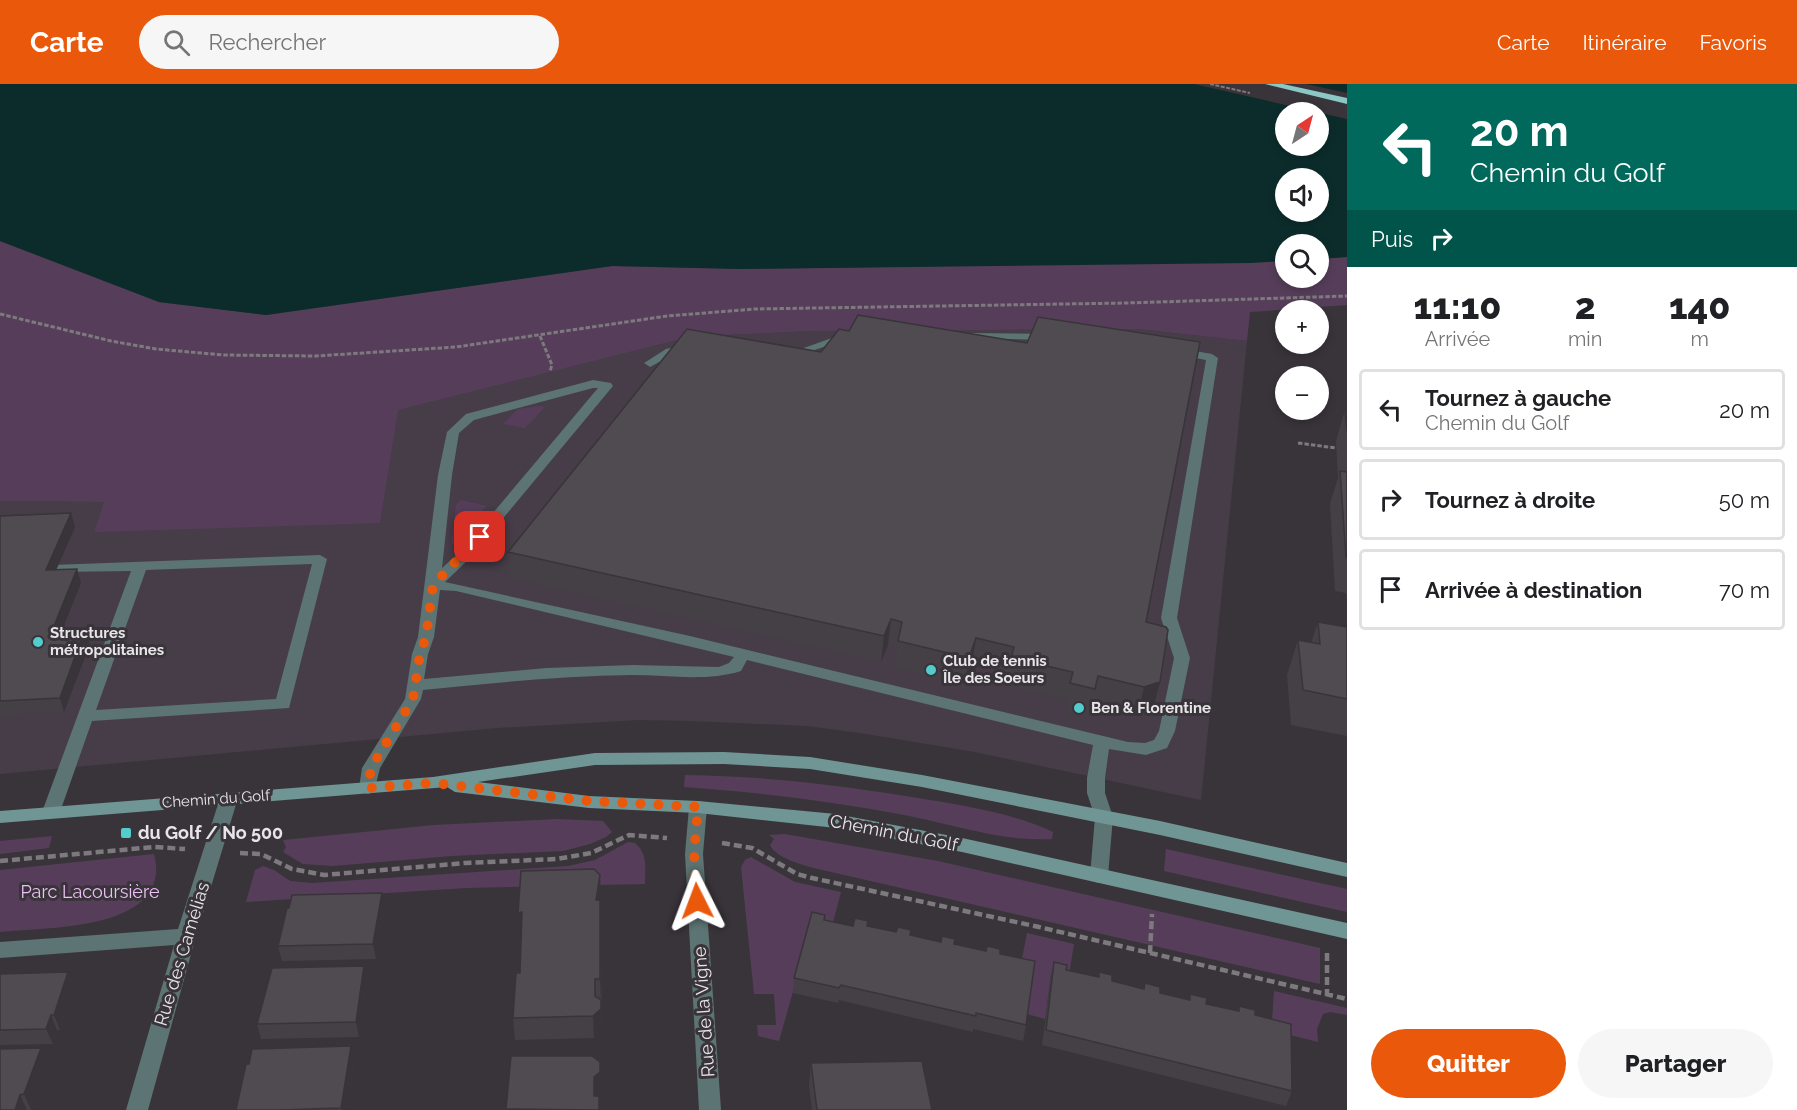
<!DOCTYPE html>
<html lang="fr">
<meta charset="utf-8">
<style>
body{margin:0;font-family:Raleway,sans-serif;background:#f6f6f6;color:#202124;height:100vh;display:flex;flex-direction:column;font-size:22px;white-space:nowrap}
*{box-sizing:border-box;margin:0}
p{font-size:20px;color:#757577}
.icon{flex:none;width:33px;height:33px;fill:none;stroke:currentColor;stroke-width:2;stroke-linecap:round;stroke-linejoin:round}
.map{position:relative;flex:1;overflow:hidden}
.details{display:flex;flex-direction:column;background:#fff;width:450px}
.details>*{flex:none}
.guide{background:#00695c;color:#fff;overflow:hidden}
.needle{width:39px;rotate:36deg}
.buttons{position:absolute;left:1275px;top:18px;display:grid;gap:12px}
.buttons a{display:grid;place-items:center;width:54px;height:54px;border-radius:50%;background:#fff;box-shadow:0 3px 9px #0003;font-size:30px}
.pin{position:absolute;display:grid;place-items:center;width:51px;height:51px;color:#fff;margin:-26px;border-radius:12px;box-shadow:0 3px 9px #0006}
.me{position:absolute;width:66px;margin:-33px;rotate:357deg;stroke-linejoin:round;filter:drop-shadow(0 0 4px #0008)}
.turn{display:flex;align-items:center;gap:21px;height:126px;padding:0 24px;font-size:27px}
.turn .icon{width:78px;height:78px;stroke-width:2.5}
.turn b{display:block;font-size:42px;line-height:51px}
.then{display:flex;align-items:center;height:57px;padding:0 24px;background:#0003;gap:12px;font-size:22px}
.eta{display:flex;justify-content:space-evenly;align-items:center;height:102px;text-align:center}
.eta b{font-size:36px;font-weight:800;line-height:42px}
.primary-button{display:flex;gap:12px;margin-top:auto;padding:12px 24px}
.primary-button a{flex:1;height:69px;border-radius:36px;background:#ea580c;color:#fff;font-size:24px;font-weight:800;line-height:69px;text-align:center}
.primary-button a+a{background:#f6f6f6;color:#202124}
ul{padding:0;list-style:none}
li{display:flex;align-items:center;gap:18px;height:81px;margin:0 12px 9px;padding:0 12px;border:3px solid #e0e0e0;border-radius:6px}
li div{flex:1}
li b{display:block;font-size:22px}
li em{font-style:normal}
header{display:flex;align-items:center;gap:36px;box-sizing:border-box;height:84px;padding:0 30px;background:#ea580c;color:#fff}
header strong{font-size:28px}
nav{display:flex;gap:33px;margin-inline-start:auto;font-size:21px}
.search{width:420px;height:54px;background:#f6f6f6;display:flex;align-items:center;gap:15px;box-sizing:border-box;padding:0 21px;border-radius:33px;color:#757577;font-size:22px}
main{display:flex;flex:1;min-height:0}
.map>svg:first-child{display:block}
.built{fill:#463d48}
.green{fill:#563e5a}
.water{fill:#0c2c2c;fill-rule:evenodd}
.pier{fill:#39343a}
.lines{fill:none;stroke-linecap:round;stroke-linejoin:round}
.path-far2{stroke:#7d797e;stroke-width:2;stroke-dasharray:4 1.5;stroke-linecap:butt}
.path-far1{stroke:#7d797e;stroke-width:3;stroke-dasharray:4.5 2;stroke-linecap:butt}
.path{stroke:#7d797e;stroke-width:4.5;stroke-dasharray:8 4;stroke-linecap:butt}
.lane{fill:#5c7473;fill-rule:evenodd}
.street{fill:#5c7473;fill-rule:evenodd}
.secondary{fill:#6f9694;fill-rule:evenodd}
.highway{fill:#8bc8c5;fill-rule:evenodd}
.wall{fill:#454046}
.shaded-wall{fill:#383439}
.building{fill:#504a51;stroke:#383439;stroke-width:1.5}
.route{stroke:#ea580c;stroke-width:10;stroke-dasharray:0 18}
.poi-dot{fill:#53cdcb;stroke:#39343a;stroke-width:2}
.labels{text-anchor:middle;stroke-width:6;stroke-linejoin:round;paint-order:stroke}
.poi-label{font-size:15px;font-weight:bold;fill:#e8e5e9;stroke:#39343a;text-anchor:start}
.street-label{font-size:15px;fill:#e8e5e9;stroke:#39343a}
.near-poi-label{font-size:18px;font-weight:bold;fill:#e8e5e9;stroke:#39343a;text-anchor:start}
.near-street-label{font-size:18px;fill:#e8e5e9;stroke:#39343a}
.near-park-label{font-size:18px;fill:#eebef6;stroke:#39343a}
</style>
<header>
<strong>Carte</strong>
<div class="search"><svg class="icon" aria-label="search" viewBox="0 0 24 24"><circle cx="10" cy="10" r="6"/><path d="M15 15l6 6"/></svg>Rechercher</div>
<nav><a>Carte</a><a>Itinéraire</a><a>Favoris</a></nav>
</header>
<main>
<div class="map">
<svg width="1347" height="1026" viewBox="0 0 1347 1026">
<rect width="100%" height="100%" fill="#39343a"/>
<!-- built -->
<path class="built" d="M 1138,245 L 1247,257 L 1201,716 L 975,668 L 860,649 L 807,642 L 691,637 L 639,636 L 497,644 L 0,690 L 0,417 L 104,418 L 94,448 L 397,326 L 672,257 L 702,252 L 816,247 Z"/>
<!-- green -->
<path class="green" d="M 0,157 L 159,218 L 266,231 L 612,182 L 741,185 L 1285,177 L 1286,194 L 1318,194 L 1319,175 L 1347,173 L 1347,221 L 1250,228 L 1247,257 L 1138,245 L 816,247 L 702,252 L 673,257 L 398,326 L 380,439 L 94,448 L 104,418 L 0,417 Z
M 539,322 L 545,323 L 525,344 L 503,340 L 518,325 Z
M 461,416 L 487,422 L 451,462 L 456,421 Z
M 685,691 C 768,692 849,702 930,716 C 972,723 1014,730 1053,748 L 1052,755 C 1000,758 950,739 899,730 C 828,717 756,708 684,703 Z
M 557,735 L 603,737 L 612,748 L 606,753 L 590,760 L 563,767 L 451,772 L 333,782 L 303,780 L 283,768 L 286,763 L 283,756 L 434,741 Z
M 785,750 L 938,777 L 1320,864 L 1320,900 L 818,785 C 803,781 777,775 770,761 L 774,755 L 769,751 Z
M 52,752 L 49,764 L 0,770 L 0,757 Z
M 628,758 L 635,759 C 648,770 645,783 645,800 L 466,804 L 246,818 L 255,786 L 263,782 L 274,786 L 290,797 L 312,799 L 568,782 L 595,776 Z
M 1166,765 L 1347,805 L 1347,828 L 1164,787 Z
M 154,770 C 174,847 48,843 0,848 L 0,786 Z
M 751,773 L 795,798 L 841,808 L 832,842 L 811,844 L 779,957 L 758,952 L 757,941 L 776,941 L 774,910 L 754,910 L 741,783 L 745,776 Z
M 1027,849 L 1074,860 L 1069,891 L 1063,893 L 1051,890 L 1045,935 L 1027,930 L 1021,880 Z
M 1274,907 L 1347,924 L 1347,931 L 1330,928 L 1323,930 L 1317,945 L 1318,958 L 1286,950 L 1272,937 Z"/>
<!-- water -->
<path class="water" d="M 0,0 L 1347,0 L 1347,173 L 1319,175 L 1318,160 L 1286,160 L 1285,177 L 1250,179 L 741,185 L 612,182 L 266,231 L 159,218 L 0,157 ZM 1286,28 L 1318,28 L 1318,62 L 1286,62 ZM 1286,94 L 1318,94 L 1318,128 L 1286,128 Z"/>
<!-- pier -->
<path class="pier" d="M 1194,0 L 1306,0 L 1347,9 L 1347,35 Z"/>
<g class="lines">
<!-- path-far2 -->
<path class="path-far2" d="M 1210,0 L 1250,9"/>
<!-- path-far1 -->
<path class="path-far1" d="M 0,230 L 111,257 L 156,265 L 223,271 L 316,272 L 456,263 L 667,232 L 755,225 L 1126,219 L 1347,212
M 540,252 L 552,281 L 550,287
M 1298,359 L 1336,364"/>
<!-- path -->
<path class="path" d="M 722,759 L 752,764 L 797,790 L 812,794 L 1039,843 L 1347,915
M 240,769 L 261,770 L 292,785 L 324,791 L 465,779 L 557,775 L 591,769 L 629,751 L 667,754
M 0,777 L 154,763 L 185,765
M 1150,869 L 1152,830
M 1327,869 L 1327,911"/>
<!-- lane -->
<path class="lane" d="M 846,249 L 850,250 L 850,254 L 794,273 L 786,273 L 784,271 Z
M 966,249 L 1050,250 L 1056,253 L 1050,256 L 962,254 L 962,250 Z
M 688,260 L 692,261 L 692,265 L 674,270 L 650,283 L 644,279 L 666,265 Z
M 1178,264 L 1212,270 L 1218,274 L 1177,534 L 1190,574 L 1175,647 L 1167,664 L 1146,671 L 1109,665 L 1105,694 L 1105,709 L 1113,733 L 1108,792 L 1106,797 L 1099,799 L 1092,797 L 1090,792 L 1095,733 L 1087,709 L 1087,694 L 1093,661 L 747,576 L 741,587 C 706,598 668,591 632,591 C 562,592 492,599 423,606 L 421,615 L 380,684 L 374,708 L 368,710 L 362,708 L 359,704 L 362,684 L 405,615 L 412,570 L 418,553 L 438,391 L 447,348 L 466,330 L 593,296 L 611,299 L 613,302 L 471,473 L 445,498 L 690,552 L 1128,658 L 1145,659 L 1154,656 L 1159,647 L 1174,574 L 1161,534 L 1206,276 L 1174,270 L 1174,266 ZM 593,304 L 598,304 L 461,467 L 442,484 L 452,391 L 459,349 L 474,336 ZM 440,506 L 456,507 L 734,573 L 729,579 L 719,583 L 633,581 L 546,584 L 424,595 L 428,570 L 434,553 Z
M 320,471 L 327,475 L 289,624 L 92,637 L 60,728 L 57,733 L 51,734 L 45,733 L 42,728 L 131,487 L 57,488 L 52,487 L 50,484 L 52,481 ZM 312,480 L 276,615 L 96,626 L 146,486 Z"/>
<!-- street -->
<path class="street" d="M 229,708 L 235,710 L 238,714 L 196,852 L 148,1026 L 126,1026 L 174,861 L 0,874 L 0,858 L 178,845 L 220,714 L 223,710 Z
M 698,717 L 704,718 L 707,723 L 703,770 L 721,1026 L 699,1026 L 685,770 L 689,723 L 692,718 Z"/>
<!-- secondary -->
<path class="secondary" d="M 724,668 L 810,673 L 922,691 L 1160,737 L 1347,779 L 1347,793 L 1160,751 L 922,703 L 810,685 L 724,680 L 595,681 L 478,698 L 589,712 L 698,717 L 836,730 L 962,754 L 1347,839 L 1347,855 L 962,768 L 836,744 L 698,729 L 589,724 L 455,708 L 447,703 L 0,739 L 0,727 L 433,693 L 595,669 Z"/>
<!-- highway -->
<path class="highway" d="M 1265,0 L 1283,0 L 1347,14 L 1347,20 Z"/>
</g>
<!-- wall -->
<path class="wall" d="M 849,247 L 1146,538 L 1153,625 L 1138,630 L 1092,619 L 1089,631 L 1065,626 L 1067,615 L 1006,601 L 1008,589 L 972,580 L 965,601 L 895,584 L 897,564 L 888,561 L 881,578 L 510,494 L 508,468 L 821,268 Z
M 1345,326 L 1347,326 L 1347,518 L 1346,509 L 1335,507 L 1330,419 L 1338,394 L 1336,357 Z
M 71,429 L 75,443 L 56,486 L 77,485 L 81,499 L 62,546 L 90,560 L 64,628 L 0,631 L 0,432 Z
M 1318,538 L 1347,543 L 1347,652 L 1291,641 L 1287,591 L 1298,556 L 1311,559 Z
M 600,791 L 602,947 L 594,954 L 515,956 L 513,934 L 520,889 L 521,850 L 520,851 L 518,829 Z
M 385,824 L 376,875 L 282,877 L 278,862 Z
M 824,837 L 853,842 L 867,842 L 1000,870 L 1026,941 L 1023,957 L 973,945 L 973,948 L 839,916 L 838,919 L 793,909 L 794,894 Z
M 1054,878 L 1066,886 L 1098,893 L 1099,888 L 1112,897 L 1143,905 L 1145,899 L 1160,909 L 1189,915 L 1190,910 L 1206,920 L 1237,927 L 1239,922 L 1255,931 L 1292,1007 L 1286,1022 L 1042,961 L 1051,893 Z
M 364,882 L 367,898 L 359,953 L 261,955 L 257,940 Z
M 68,888 L 74,904 L 60,946 L 57,946 L 53,960 L 0,961 L 0,890 Z
M 354,977 L 347,1026 L 236,1026 Z
M 47,979 L 31,1026 L 0,1026 Z
M 811,979 L 932,1026 L 812,1026 L 809,1001 Z"/>
<!-- shaded-wall -->
<path class="shaded-wall" d="M 71,429 L 75,443 L 50,500 L 46,486 Z
M 77,485 L 81,499 L 56,561 L 52,547 Z
M 891,535 L 888,561 L 881,578 L 884,552 Z
M 85,545 L 90,560 L 64,628 L 60,614 Z
M 976,554 L 972,580 L 965,601 L 969,574 Z
M 1160,598 L 1153,625 L 1138,630 L 1144,603 Z
M 600,791 L 601,812 L 600,818 L 601,838 L 601,917 L 596,816 Z
M 382,809 L 385,824 L 376,875 L 373,860 Z
M 522,828 L 524,850 L 520,851 L 518,829 Z
M 364,882 L 367,898 L 359,953 L 356,938 Z
M 68,888 L 74,904 L 60,946 L 54,931 Z
M 595,895 L 596,917 L 601,916 L 602,947 L 594,954 L 593,932 L 595,912 Z
M 51,931 L 57,946 L 53,960 L 46,945 Z
M 351,962 L 354,977 L 347,1026 L 342,1026 L 341,1024 Z
M 41,964 L 47,979 L 31,1026 L 24,1010 Z
M 600,978 L 601,1010 L 596,1015 L 594,1012 L 594,993 Z
M 20,1011 L 27,1026 L 15,1026 Z"/>
<!-- building -->
<path class="building" d="M 858,231 L 1027,259 L 1038,233 L 1200,258 L 1146,538 L 1166,543 L 1168,546 L 1160,598 L 1144,603 L 1098,592 L 1095,605 L 1070,599 L 1073,588 L 1011,574 L 1014,563 L 976,554 L 969,574 L 898,557 L 902,538 L 891,535 L 884,552 L 508,468 L 687,245 L 821,268 L 839,245 L 849,247 Z
M 1345,326 L 1347,326 L 1347,347 Z
M 1340,387 L 1347,388 L 1347,474 L 1346,473 Z
M 71,429 L 46,486 L 77,485 L 52,547 L 85,545 L 60,614 L 0,617 L 0,432 Z
M 1318,538 L 1347,543 L 1347,615 L 1303,606 L 1298,556 L 1320,560 Z
M 594,785 L 600,791 L 596,816 L 600,816 L 600,895 L 595,895 L 595,912 L 601,916 L 601,925 L 593,932 L 513,934 L 516,889 L 520,889 L 522,828 L 518,829 L 521,787 Z
M 382,809 L 373,860 L 278,862 L 287,824 L 289,824 L 292,811 Z
M 812,828 L 825,831 L 824,836 L 853,842 L 855,834 L 868,837 L 867,842 L 896,848 L 898,843 L 911,846 L 910,851 L 941,858 L 942,852 L 955,855 L 954,860 L 986,867 L 987,862 L 1000,865 L 1000,870 L 1035,877 L 1026,941 L 976,929 L 976,932 L 841,901 L 839,904 L 794,894 Z
M 1054,878 L 1067,881 L 1066,886 L 1099,893 L 1099,888 L 1112,891 L 1112,897 L 1144,905 L 1145,899 L 1160,903 L 1160,909 L 1190,916 L 1190,910 L 1207,914 L 1206,920 L 1239,927 L 1239,922 L 1255,926 L 1255,931 L 1291,940 L 1292,1007 L 1046,946 Z
M 364,882 L 356,938 L 257,940 L 272,884 Z
M 68,888 L 54,931 L 51,931 L 46,945 L 0,946 L 0,890 Z
M 351,962 L 341,1024 L 281,1026 L 236,1026 L 246,980 L 249,980 L 252,965 Z
M 41,964 L 24,1010 L 20,1011 L 15,1026 L 0,1026 L 0,965 Z
M 511,972 L 592,972 L 600,978 L 600,988 L 594,993 L 594,1012 L 599,1012 L 599,1026 L 506,1025 Z
M 922,977 L 932,1026 L 817,1026 L 811,979 Z"/>
<g class="lines">
<!-- route -->
<path class="route" d="M 480,453 L 433,501 L 426,553 L 420,570 L 413,615 L 371,684 L 368,704 L 433,699 L 589,717 L 698,723 L 694,770 L 697,817"/>
</g>
<!-- markers -->
<g class="poi-dot">
<circle cx="38" cy="558" r="6"/>
<circle cx="931" cy="586" r="6"/>
<circle cx="1079" cy="624" r="6"/>
<rect x="120" y="743" width="12" height="12" rx="3"/>
</g>
<g class="labels">
<!-- poi labels -->
<g class="poi-label">
<text x="50" y="554">Structures<tspan x="50" dy="17">métropolitaines</tspan></text>
<text x="943" y="582">Club de tennis<tspan x="943" dy="17">Île des Soeurs</tspan></text>
<text x="1091" y="629">Ben &amp; Florentine</text>
</g>
<!-- street labels -->
<g class="street-label">
<text transform="translate(216 715) rotate(-4)" y="5">Chemin du Golf</text>
</g>
<!-- near-poi labels -->
<g class="near-poi-label">
<text x="138" y="755">du Golf / No 500</text>
</g>
<!-- near-street labels -->
<g class="near-street-label">
<text transform="translate(894 749) rotate(11)" y="6">Chemin du Golf</text>
<text transform="translate(182 870) rotate(-73)" y="6">Rue des Camélias</text>
<text transform="translate(704 928) rotate(-94)" y="6">Rue de la Vigne</text>
</g>
<!-- near-park labels -->
<g class="near-park-label">
<text x="90" y="814">Parc Lacoursière</text>
</g>
</g>
</svg>
<div class="buttons">
<a><svg class="needle" viewBox="-14 -14 28 28"><path d="M0-13l5 13h-10z" fill="#e53935"/><path d="M0 13l5-13h-10z" fill="#757577"/></svg></a>
<a><svg class="icon" aria-label="sound" viewBox="0 0 24 24"><path d="M4 9h4l5-4v14l-5-4H4zM17 9q2 3 0 6"/></svg></a>
<a><svg class="icon" aria-label="search" viewBox="0 0 24 24"><circle cx="10" cy="10" r="6"/><path d="M15 15l6 6"/></svg></a>
<a>+</a>
<a>−</a>
</div>
<div class="pin" style="left:480px;top:453px;background:#d93025"><svg class="icon" aria-label="arrive" viewBox="0 0 24 24"><path d="M6 21V4h12l-3 4 3 4H6"/></svg></div>
<svg class="me" style="left:697px;top:817px" viewBox="-20 -20 40 40"><path d="M0-17L14 15 0 8-14 15z" fill="#ea580c" stroke="#fff" stroke-width="4"/></svg>
</div>
<section class="details">
<div class="guide">
<div class="turn"><svg class="icon" aria-label="left" viewBox="0 0 24 24"><path d="M17 20v-9H6M10 6l-5 5 5 5"/></svg><div><b>20 m</b>Chemin du Golf</div></div>
<div class="then">Puis<svg class="icon" aria-label="right" viewBox="0 0 24 24"><path d="M7 20v-9h11M14 6l5 5-5 5"/></svg></div>
</div>
<div class="eta">
<div><b>11:10</b><p>Arrivée</p></div>
<div><b>2</b><p>min</p></div>
<div><b>140</b><p>m</p></div>
</div>
<ul>
<li><svg class="icon" aria-label="left" viewBox="0 0 24 24"><path d="M17 20v-9H6M10 6l-5 5 5 5"/></svg><div><b>Tournez à gauche</b><p>Chemin du Golf</p></div><em>20 m</em></li>
<li><svg class="icon" aria-label="right" viewBox="0 0 24 24"><path d="M7 20v-9h11M14 6l5 5-5 5"/></svg><div><b>Tournez à droite</b></div><em>50 m</em></li>
<li><svg class="icon" aria-label="arrive" viewBox="0 0 24 24"><path d="M6 21V4h12l-3 4 3 4H6"/></svg><div><b>Arrivée à destination</b></div><em>70 m</em></li>
</ul>
<div class="primary-button"><a>Quitter</a><a>Partager</a></div>
</section>
</main>
